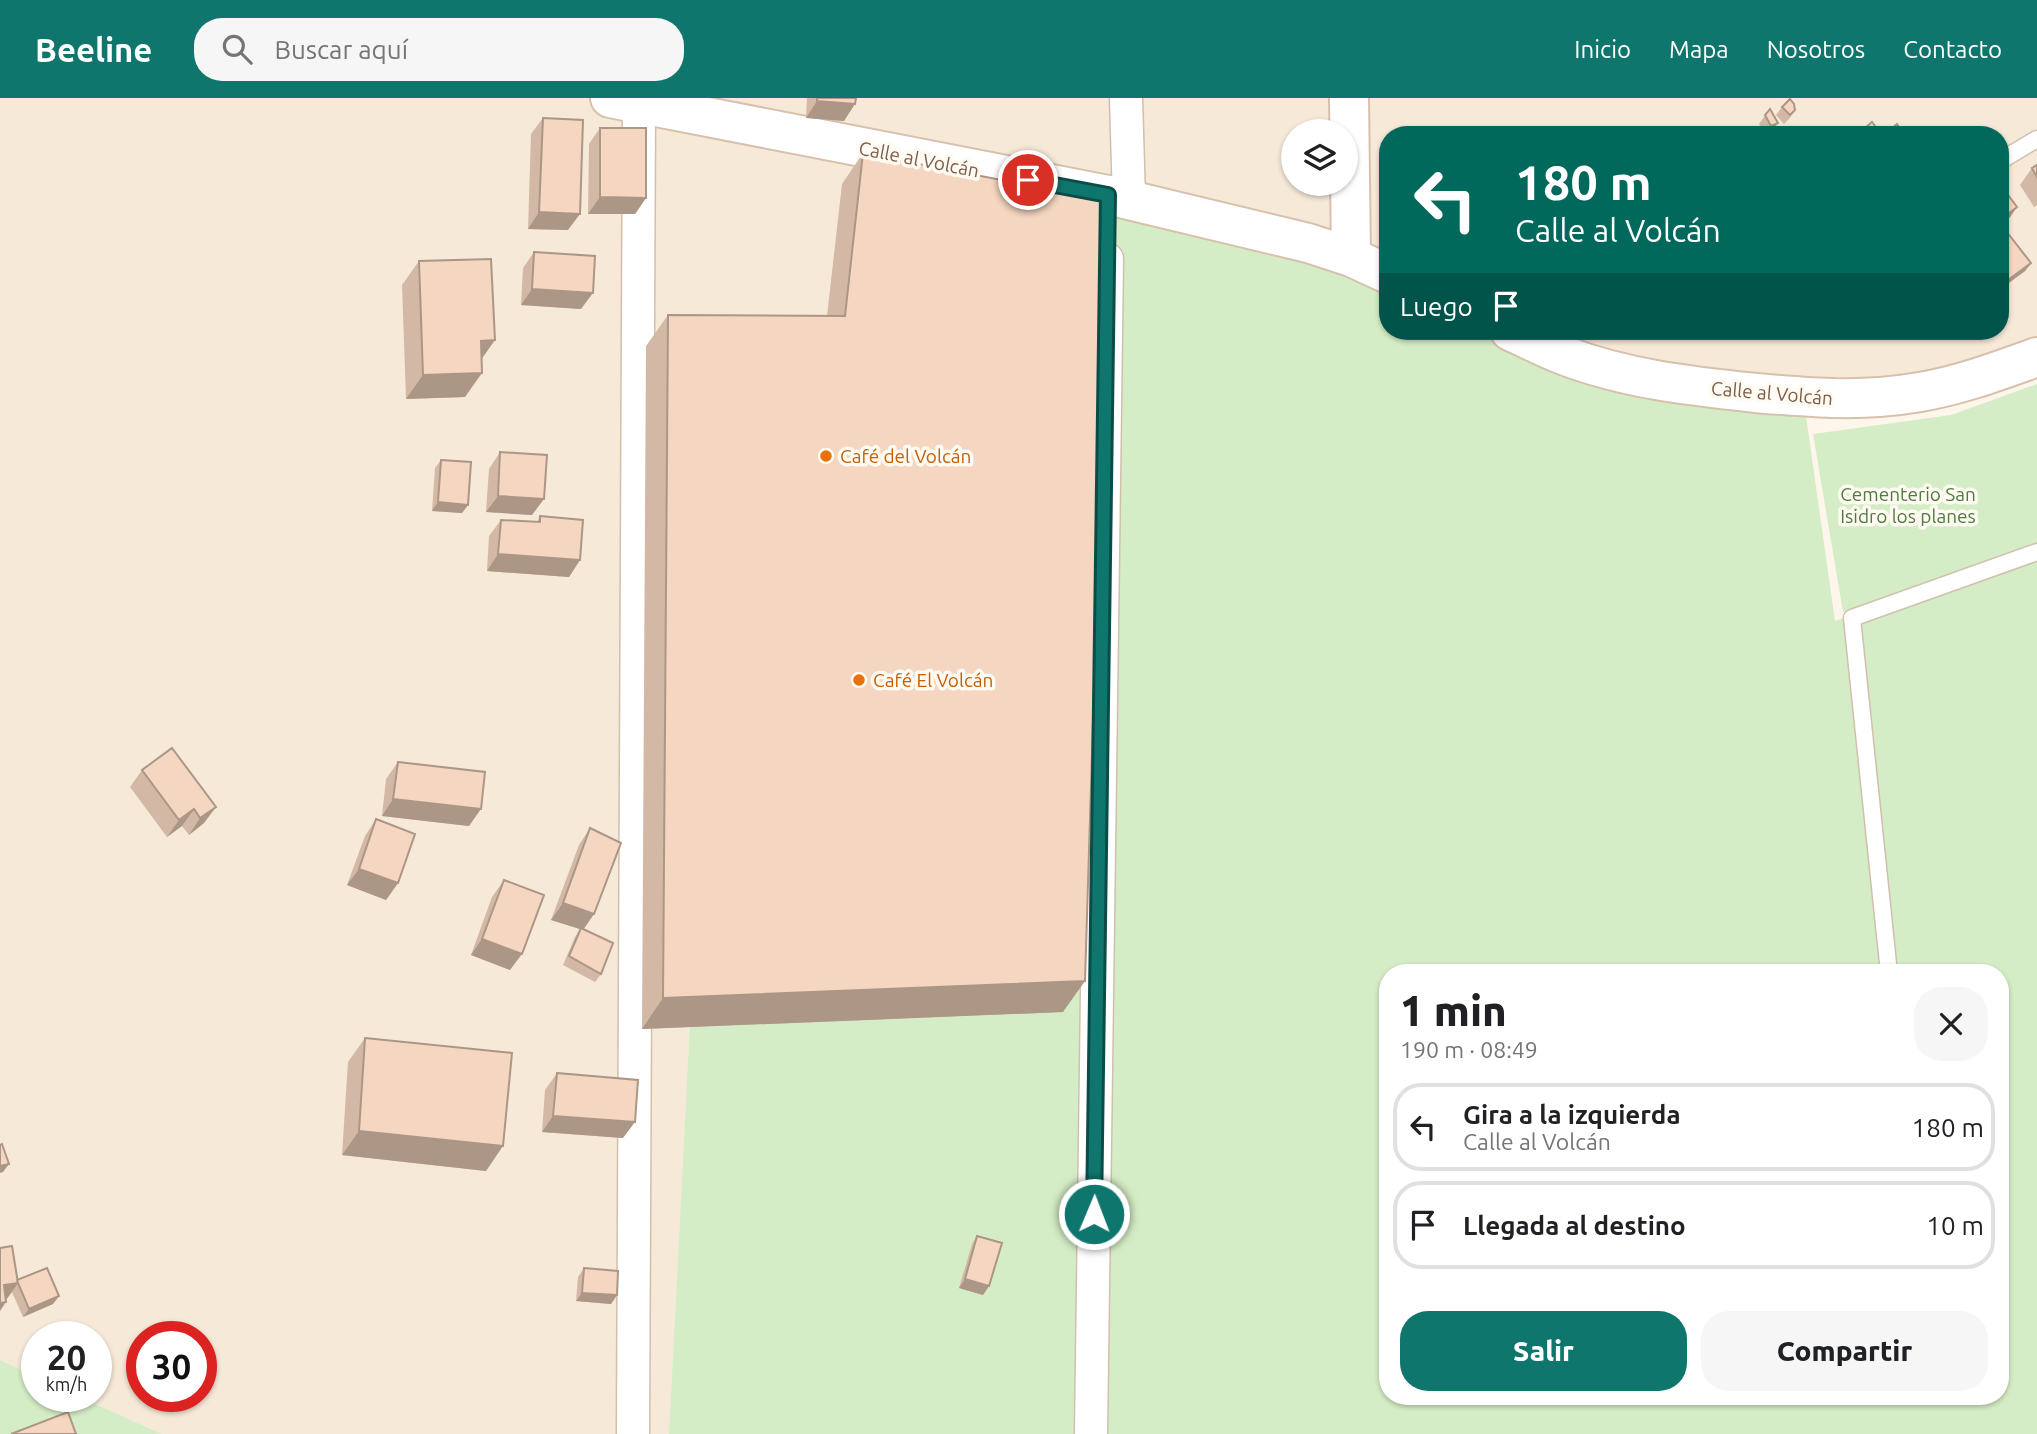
<!DOCTYPE html>
<html lang="es">
<meta charset="utf-8">
<style>
body{margin:0;font-family:Ubuntu,sans-serif;background:#f6f6f6;color:#202124;height:100vh;display:flex;flex-direction:column;font-size:26px;white-space:nowrap}
*{box-sizing:border-box;margin:0}
p{font-size:23px;color:#757577}
.icon{flex:none;width:38px;height:38px;fill:none;stroke:currentColor;stroke-width:2;stroke-linecap:round;stroke-linejoin:round}
.map{position:relative;flex:1;overflow:hidden}
.side{position:absolute;left:1379px;top:866px;width:630px;height:441px;display:flex;flex-direction:column;background:#fff;border-radius:28px;box-shadow:0 2px 5px #0004}
.side>*{flex:none}
.banner{position:absolute;left:1379px;top:28px;width:630px;height:214px;border-radius:28px;box-shadow:0 2px 5px #0004;background:#00695c;color:#fff;overflow:hidden}
.fabs{position:absolute;left:1281px;top:21px;display:grid;gap:14px}
.fabs a{display:grid;place-items:center;width:77px;height:77px;border-radius:50%;background:#fff;box-shadow:0 2px 5px #0004;font-size:35px}
.speed{position:absolute;left:21px;top:1223px;display:flex;gap:14px;font-size:35px;font-weight:700;text-align:center}
.speed>*{display:grid;place-content:center;width:91px;height:91px;border-radius:50%;background:#fff;box-shadow:0 2px 5px #0004;line-height:1}
.speed small{font-size:18px;font-weight:400}
.speed .limit{border:10px solid #d22;background:#fff;color:#111}
.pin{position:absolute;display:grid;place-items:center;width:60px;height:60px;color:#fff;margin:-30px;border:4px solid #fff;border-radius:50%;box-shadow:0 2px 7px #0007}
.me{position:absolute;width:77px;margin:-38px;rotate:1deg;stroke-linejoin:round;filter:drop-shadow(0 0 5px #0008)}
.turn{display:flex;align-items:center;gap:24px;height:147px;padding:0 21px;font-size:32px}
.turn .icon{width:91px;height:91px;stroke-width:2.5}
.turn b{display:block;font-size:49px;line-height:60px}
.then{display:flex;align-items:center;height:66px;padding:0 21px;background:#0003;gap:14px;font-size:26px}
.round{display:grid;place-items:center;flex:none;width:74px;height:74px;border-radius:28px;background:#f6f6f6}
.summary{display:flex;align-items:center;justify-content:space-between;height:119px;padding:0 21px}
h1{font-size:42px;font-weight:800;line-height:52px}
.cta{display:flex;gap:14px;margin-top:auto;padding:14px 21px}
.cta a{flex:1;height:80px;border-radius:28px;background:#0f766e;color:#fff;font-size:28px;font-weight:800;line-height:80px;text-align:center}
.cta a+a{background:#f6f6f6;color:#202124}
ul{padding:0;list-style:none}
li{display:flex;align-items:center;gap:21px;height:88px;margin:0 14px 10px;padding:0 7px;border:4px solid #e0e0e0;border-radius:28px}
li div{flex:1}
li b{display:block;font-size:26px}
li em{font-style:normal}
header{display:flex;align-items:center;gap:42px;box-sizing:border-box;height:98px;padding:0 35px;background:#0f766e;color:#fff}
header strong{font-size:33px}
nav{display:flex;gap:38px;margin-inline-start:auto;font-size:24px}
.search{width:490px;height:63px;background:#f6f6f6;display:flex;align-items:center;gap:18px;box-sizing:border-box;padding:0 24px;border-radius:28px;color:#757577;font-size:26px}
.map>svg:first-child{display:block}
.residential{fill:#f6e9d8;fill-rule:evenodd}
.green{fill:#d5edc6;fill-rule:evenodd}
.lines{fill:none;stroke-linecap:round;stroke-linejoin:round}
.lane-casing{stroke:#d2bfae;stroke-width:19}
.street-casing{stroke:#d2bfae;stroke-width:35}
.secondary-casing{stroke:#d7c1ad;stroke-width:42}
.lane{stroke:#fff;stroke-width:16}
.street{stroke:#fff;stroke-width:32}
.secondary{stroke:#fff;stroke-width:38}
.wall{fill:#d3b8a5}
.shaded-wall{fill:#ac9686}
.building{fill:#f5d6c0;stroke:#ac9686;stroke-width:2}
.route-casing{stroke:#0a4d48;stroke-width:18}
.route{stroke:#0f766e;stroke-width:12}
.food-dot{fill:#e8710a;stroke:#fffaf2;stroke-width:2.5}
.labels{text-anchor:middle;stroke-width:7;stroke-linejoin:round;paint-order:stroke}
.street-label{font-size:19px;fill:#7b5d4a;stroke:#fffaf2}
.food-label{font-size:19px;fill:#c56008;stroke:#fffaf2;text-anchor:start}
.park-label{font-size:19px;fill:#4f7b3f;stroke:#fffaf2}
</style>
<header>
<strong>Beeline</strong>
<div class="search"><svg class="icon" aria-label="search" viewBox="0 0 24 24"><circle cx="10" cy="10" r="6"/><path d="M15 15l6 6"/></svg>Buscar aquí</div>
<nav><a>Inicio</a><a>Mapa</a><a>Nosotros</a><a>Contacto</a></nav>
</header>
<div class="map">
<svg width="2037" height="1336" viewBox="0 0 2037 1336">
<rect width="100%" height="100%" fill="#fef6ea"/>
<!-- residential -->
<path class="residential" d="M 0,0 L 2037,0 L 2037,253 L 1984,273 L 1749,289 L 1510,233 L 2000,233 L 2000,37 L 1388,37 L 1388,176 L 699,744 L 669,1336 L 162,1336 L 80,1299 L 96,1298 L 96,1239 L 37,1239 L 37,1279 L 0,1262 ZM 1293,33 L 1346,33 L 1346,86 L 1293,86 ZM 142,1239 L 201,1239 L 201,1298 L 142,1298 Z"/>
<!-- green -->
<path class="green" d="M 1080,92 L 1388,176 L 1388,233 L 1510,233 L 1805,311 L 1835,523 L 2037,456 L 2037,1336 L 669,1336 L 699,744 ZM 1388,875 L 2000,875 L 2000,1298 L 1388,1298 Z
M 2037,286 L 2037,448 L 1843,514 L 1813,336 L 1951,317 Z
M 0,1262 L 37,1279 L 37,1298 L 80,1299 L 162,1336 L 0,1336 Z"/>
<g class="lines">
<!-- lane casing -->
<g class="lane-casing">
<path id="lane" d="M 2000,63 L 2037,41
M 1889,875 L 1852,520 L 2037,454"/>
</g>
<!-- street casing -->
<g class="street-casing">
<path id="street" d="M 1126,0 L 1129,102
M 633,1336 L 639,7
M 1091,1336 L 1107,161"/>
</g>
<!-- secondary casing -->
<g class="secondary-casing">
<path id="secondary" d="M 610,0 L 1108,97 L 1308,145 L 1351,159 L 1388,176
M 1349,0 L 1351,159
M 1510,233 C 1528,241 1545,250 1563,257 C 1625,281 1690,288 1756,295 C 1814,300 1862,304 1920,294 C 1961,287 1998,273 2037,259"/>
</g>
<!-- lane -->
<use href="#lane" class="lane"/>
<!-- street -->
<use href="#street" class="street"/>
<!-- secondary -->
<use href="#secondary" class="secondary"/>
</g>
<!-- wall -->
<path class="wall" d="M 807,0 L 856,0 L 844,23 L 806,20 Z
M 1782,9 L 1795,12 L 1789,21 L 1784,26 L 1776,17 Z
M 1770,11 L 1772,33 L 1766,37 L 1759,26 Z
M 543,20 L 568,132 L 528,131 L 531,36 Z
M 600,30 L 646,100 L 635,116 L 588,116 L 589,46 Z
M 863,55 L 1063,914 L 642,931 L 646,248 L 668,217 L 827,218 L 842,86 Z
M 2037,67 L 2037,107 L 2034,109 L 2020,87 L 2032,70 Z
M 2000,131 L 2031,165 L 2025,173 L 2002,190 L 2000,187 Z
M 534,154 L 581,211 L 521,207 L 523,170 Z
M 419,163 L 495,242 L 481,261 L 465,299 L 406,301 L 402,187 Z
M 500,354 L 532,417 L 486,414 L 489,371 Z
M 441,362 L 468,407 L 462,415 L 432,413 L 435,370 Z
M 540,418 L 580,462 L 569,479 L 487,473 L 489,438 L 501,422 L 537,424 Z
M 172,650 L 204,725 L 189,737 L 182,728 L 167,739 L 130,689 L 142,672 Z
M 398,664 L 469,728 L 382,718 L 386,681 Z
M 376,721 L 398,785 L 386,802 L 347,787 L 365,738 Z
M 590,730 L 594,816 L 583,832 L 601,876 L 595,884 L 563,867 L 575,839 L 580,831 L 551,822 L 579,747 Z
M 504,782 L 510,872 L 471,857 L 492,799 Z
M 365,940 L 486,1073 L 342,1057 L 348,964 Z
M 557,975 L 623,1040 L 542,1034 L 545,992 Z
M 977,1138 L 989,1188 L 983,1197 L 959,1190 L 972,1146 Z
M 0,1150 L 17,1182 L 59,1198 L 53,1206 L 23,1219 L 12,1194 L 6,1202 Z
M 584,1170 L 617,1197 L 611,1206 L 576,1203 L 578,1179 Z"/>
<!-- shaded-wall -->
<path class="shaded-wall" d="M 817,3 L 855,6 L 844,23 L 806,20 Z
M 1778,25 L 1772,33 L 1766,37 L 1771,28 Z
M 600,99 L 646,100 L 635,116 L 588,116 Z
M 2017,109 L 2006,125 L 2000,129 L 2000,122 Z
M 539,114 L 580,116 L 568,132 L 528,131 Z
M 2031,165 L 2025,173 L 2002,190 L 2008,182 Z
M 532,191 L 593,195 L 581,211 L 521,207 Z
M 495,242 L 478,266 L 481,243 Z
M 482,275 L 465,299 L 406,301 L 423,277 Z
M 498,398 L 544,401 L 532,417 L 486,414 Z
M 438,404 L 468,407 L 462,415 L 432,413 Z
M 498,456 L 580,462 L 569,479 L 487,473 Z
M 393,701 L 481,711 L 469,728 L 382,718 Z
M 216,709 L 204,725 L 189,737 L 200,720 Z
M 194,711 L 182,728 L 167,739 L 179,722 Z
M 359,771 L 398,785 L 386,802 L 347,787 Z
M 563,805 L 594,816 L 583,832 L 551,822 Z
M 482,841 L 522,856 L 510,872 L 471,857 Z
M 1085,883 L 1063,914 L 642,931 L 663,900 Z
M 553,1018 L 635,1024 L 623,1040 L 542,1034 Z
M 359,1033 L 503,1048 L 486,1073 L 342,1057 Z
M 9,1066 L 3,1074 L 0,1075 L 0,1068 Z
M 965,1181 L 989,1188 L 983,1197 L 959,1190 Z
M 18,1185 L 6,1202 L 4,1187 Z
M 582,1195 L 617,1197 L 611,1206 L 576,1203 Z
M 59,1198 L 53,1206 L 23,1219 L 29,1211 Z
M 6,1204 L 0,1213 L 0,1205 Z"/>
<!-- building -->
<path class="building" d="M 817,0 L 856,0 L 855,6 L 817,3 Z
M 1790,1 L 1794,6 L 1795,12 L 1790,17 L 1782,9 Z
M 1770,11 L 1778,25 L 1771,28 L 1765,17 Z
M 543,20 L 583,22 L 580,116 L 539,114 Z
M 1872,24 L 1882,37 L 1857,37 Z
M 1897,26 L 1905,37 L 1884,37 Z
M 600,30 L 646,30 L 646,100 L 600,99 Z
M 863,55 L 1109,103 L 1085,883 L 663,900 L 668,217 L 845,218 Z
M 2037,67 L 2037,79 L 2032,70 Z
M 2000,86 L 2017,109 L 2000,122 Z
M 2003,129 L 2031,165 L 2008,182 L 2000,171 L 2000,131 Z
M 534,154 L 595,158 L 593,195 L 532,191 Z
M 491,161 L 495,242 L 481,243 L 482,275 L 423,277 L 419,163 Z
M 500,354 L 547,357 L 544,401 L 498,398 Z
M 441,362 L 471,364 L 468,407 L 438,404 Z
M 540,418 L 583,422 L 580,462 L 498,456 L 501,422 L 540,424 Z
M 172,650 L 216,709 L 200,720 L 194,711 L 179,722 L 142,672 Z
M 398,664 L 485,674 L 481,711 L 393,701 Z
M 376,721 L 415,736 L 398,785 L 359,771 Z
M 590,730 L 621,745 L 594,816 L 563,805 Z
M 504,782 L 544,797 L 522,856 L 482,841 Z
M 581,830 L 613,845 L 601,876 L 569,858 Z
M 365,940 L 512,955 L 503,1048 L 359,1033 Z
M 557,975 L 638,982 L 635,1024 L 553,1018 Z
M 2,1046 L 9,1066 L 0,1068 L 0,1047 Z
M 977,1138 L 1002,1145 L 989,1188 L 965,1181 Z
M 12,1148 L 18,1185 L 4,1187 L 6,1204 L 0,1205 L 0,1150 Z
M 47,1170 L 59,1198 L 29,1211 L 18,1185 L 17,1182 Z
M 584,1170 L 618,1173 L 617,1197 L 582,1195 Z
M 68,1314 L 76,1336 L 11,1336 Z"/>
<g class="lines">
<!-- route casing -->
<g class="route-casing">
<path id="route" d="M 1028,82 L 1108,97 L 1094,1116"/>
</g>
<!-- route -->
<use href="#route" class="route"/>
</g>
<!-- markers -->
<g class="food-dot">
<circle cx="826" cy="358" r="7"/>
<circle cx="859" cy="582" r="7"/>
</g>
<g class="labels">
<!-- street labels -->
<g class="street-label">
<text transform="translate(919 61) rotate(11)" y="7">Calle al Volcán</text>
<text transform="translate(1772 295) rotate(5)" y="7">Calle al Volcán</text>
</g>
<!-- food labels -->
<g class="food-label">
<text x="840" y="365">Café del Volcán</text>
<text x="873" y="589">Café El Volcán</text>
</g>
<!-- park labels -->
<g class="park-label">
<text x="1908" y="403">Cementerio San<tspan x="1908" dy="22">Isidro los planes</tspan></text>
</g>
</g>
</svg>
<div class="fabs">
<a><svg class="icon" aria-label="layers" viewBox="0 0 24 24"><path d="M12 4l9 5-9 5-9-5zM3 14l9 5 9-5"/></svg></a>
</div>
<div class="speed"><div>20<small>km/h</small></div><div class="limit">30</div></div>
<div class="pin" style="left:1028px;top:82px;background:#d93025"><svg class="icon" aria-label="arrive" viewBox="0 0 24 24"><path d="M6 21V4h12l-3 4 3 4H6"/></svg></div>
<svg class="me" style="left:1094px;top:1116px" viewBox="-20 -20 40 40"><circle r="17" fill="#0f766e" stroke="#fff" stroke-width="3"/><path d="M0-11L8 9 0 5-8 9z" fill="#fff"/></svg>
<div class="banner">
<div class="turn"><svg class="icon" aria-label="left" viewBox="0 0 24 24"><path d="M17 20v-9H6M10 6l-5 5 5 5"/></svg><div><b>180 m</b>Calle al Volcán</div></div>
<div class="then">Luego<svg class="icon" aria-label="arrive" viewBox="0 0 24 24"><path d="M6 21V4h12l-3 4 3 4H6"/></svg></div>
</div>
<section class="side">
<div class="summary"><div><h1>1 min</h1><p>190 m · 08:49</p></div><a class="round"><svg class="icon" aria-label="close" viewBox="0 0 24 24"><path d="M6 6l12 12M18 6L6 18"/></svg></a></div>
<ul>
<li><svg class="icon" aria-label="left" viewBox="0 0 24 24"><path d="M17 20v-9H6M10 6l-5 5 5 5"/></svg><div><b>Gira a la izquierda</b><p>Calle al Volcán</p></div><em>180 m</em></li>
<li><svg class="icon" aria-label="arrive" viewBox="0 0 24 24"><path d="M6 21V4h12l-3 4 3 4H6"/></svg><div><b>Llegada al destino</b></div><em>10 m</em></li>
</ul>
<div class="cta"><a>Salir</a><a>Compartir</a></div>
</section>
</div>
